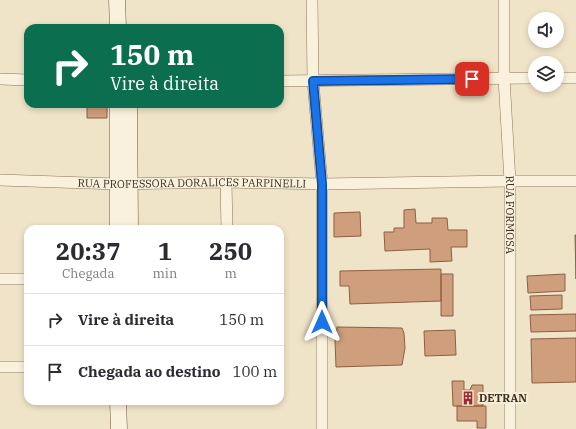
<!DOCTYPE html>
<html lang="pt">
<meta charset="utf-8">
<style>
body{margin:0;font-family:"IBM Plex Serif",serif;background:#f2f2f3;color:#2b2b33;height:100vh;display:flex;flex-direction:column;font-size:15px;white-space:nowrap}
*{box-sizing:border-box;margin:0}
p{font-size:13px;color:#7c7c81}
.icon{flex:none;width:22px;height:22px;fill:none;stroke:currentColor;stroke-width:2;stroke-linecap:round;stroke-linejoin:round}
.map{position:relative;flex:1;overflow:hidden}
.sheet{position:absolute;left:24px;top:225px;width:260px;height:180px;display:flex;flex-direction:column;background:#fff;border-radius:12px;box-shadow:0 2px 6px #0003}
.sheet>*{flex:none}
.banner{position:absolute;left:24px;top:24px;width:260px;height:84px;border-radius:12px;box-shadow:0 2px 6px #0003;background:#0b6e4f;color:#fff;overflow:hidden}
.buttons{position:absolute;left:528px;top:12px;display:grid;gap:8px}
.buttons a{display:grid;place-items:center;width:36px;height:36px;border-radius:50%;background:#fff;box-shadow:0 2px 6px #0003;font-size:20px}
.pin{position:absolute;display:grid;place-items:center;width:34px;height:34px;color:#fff;margin:-17px;border-radius:8px;box-shadow:0 2px 6px #0006}
.me{position:absolute;width:44px;margin:-22px;rotate:0deg;stroke-linejoin:round;filter:drop-shadow(0 0 3px #0008)}
.turn{display:flex;align-items:center;gap:14px;height:84px;padding:0 20px;font-size:18px}
.turn .icon{width:52px;height:52px;stroke-width:2.5}
.turn b{display:block;font-size:28px;line-height:34px}
.eta{display:flex;justify-content:space-evenly;align-items:center;height:68px;text-align:center}
.eta b{font-size:24px;font-weight:700;line-height:28px}
ul{padding:0;list-style:none}
li{display:flex;align-items:center;gap:12px;height:52px;padding:0 20px;border-top:1px solid #e1e1e2}
li div{flex:1}
li b{display:block;font-size:15px}
li em{font-style:normal}
.map>svg:first-child{display:block}
.building{fill:#cf9f7d;stroke:#8d5f41}
.lines{fill:none;stroke-linecap:round;stroke-linejoin:round}
.street-casing{stroke:#8d765c;stroke-width:12}
.secondary-casing{stroke:#6f573f;stroke-width:17}
.street{stroke:#faf1dc;stroke-width:11}
.secondary{stroke:#faf1dc;stroke-width:16}
.route-casing{stroke:#114b97;stroke-width:10}
.route{stroke:#1a73e8;stroke-width:7}
.labels{text-anchor:middle;stroke-width:4;stroke-linejoin:round;paint-order:stroke}
.street-label{font-size:11px;fill:#3d2e20;stroke:#f7eed8}
.poi-label{font-size:11px;font-weight:bold;fill:#3d2e20;stroke:#f7eed8;text-anchor:start}
</style>
<div class="map">
<svg width="576" height="429" viewBox="0 0 576 429">
<rect width="100%" height="100%" fill="#f0e4c8"/>
<!-- building -->
<path class="building" d="M 87,104 L 107,104 L 107,118 L 87,118 Z
M 415,209 L 416,223 L 432,223 L 432,218 L 447,218 L 448,230 L 467,230 L 467,247 L 451,247 L 452,261 L 430,262 L 430,249 L 385,251 L 384,232 L 394,232 L 394,228 L 404,228 L 404,210 Z
M 360,212 L 361,236 L 334,237 L 334,213 Z
M 575,235 L 576,235 L 576,279 Z
M 441,269 L 441,301 L 350,304 L 349,286 L 340,286 L 340,271 Z
M 441,274 L 453,274 L 453,316 L 441,316 Z
M 565,274 L 565,291 L 528,293 L 527,276 Z
M 562,295 L 562,309 L 531,310 L 530,296 Z
M 576,314 L 576,331 L 531,332 L 530,315 Z
M 337,327 L 402,328 L 404,333 L 405,348 L 402,365 L 336,367 L 335,340 Z
M 455,330 L 456,355 L 425,356 L 424,331 Z
M 576,338 L 576,382 L 532,383 L 531,339 Z
M 452,381 L 464,381 L 464,390 L 470,390 L 472,385 L 483,385 L 483,406 L 453,406 Z
M 457,406 L 486,406 L 486,428 L 477,428 L 477,421 L 457,421 Z"/>
<g class="lines">
<!-- street casing -->
<g class="street-casing">
<g id="street">
<path d="M 312,0 L 313,81 L 322,184 L 322,429"/>
<path id="s1" d="M 504,0 L 504,78 L 510,181 L 510,429"/>
<path d="M 557,78 L 576,78"/>
<path d="M 0,79 L 28,80"/>
<path d="M 280,81 L 535,78"/>
<path id="s2" d="M 0,180 L 117,184 L 226,182 L 322,184 L 510,181 L 576,181"/>
<path d="M 226,182 L 227,229"/>
<path d="M 0,279 L 28,279"/>
<path d="M 0,367 L 28,367"/>
</g>
</g>
<!-- secondary casing -->
<g class="secondary-casing">
<path id="secondary" d="M 117,0 L 118,28
M 118,104 L 118,229
M 129,104 L 130,229
M 118,401 L 119,429"/>
</g>
<!-- street -->
<use href="#street" class="street"/>
<!-- secondary -->
<use href="#secondary" class="secondary"/>
</g>
<g class="lines">
<!-- route casing -->
<g class="route-casing">
<path id="route" d="M 322,322 L 322,184 L 313,81 L 472,79"/>
</g>
<!-- route -->
<use href="#route" class="route"/>
</g>
<!-- icons -->
<defs>
<g id="building-bare" transform="scale(1.08)"><path d="M-4-6H4V6H1V3H-1V6H-4ZM-2.5-4.3h1.7v1.8h-1.7ZM.8-4.3h1.7v1.8H.8ZM-2.5-1h1.7V.8h-1.7ZM.8-1h1.7V.8H.8Z" fill="#9e2a2b" stroke="#f7eed8" stroke-width="2.5" paint-order="stroke"/></g>
</defs>
<g fill-rule="evenodd">
<use href="#building-bare" x="468" y="398"/>
</g>
<g class="labels">
<!-- street labels -->
<g class="street-label">
<text dy="4" stroke="none"><textPath href="#s2" startOffset="192">RUA PROFESSORA DORALICES PARPINELLI</textPath></text>
<text dy="4" stroke="none"><textPath href="#s1" startOffset="215">RUA FORMOSA</textPath></text>
</g>
<!-- poi labels -->
<g class="poi-label">
<text x="479" y="402">DETRAN</text>
</g>
</g>
</svg>
<div class="buttons">
<a><svg class="icon" aria-label="sound" viewBox="0 0 24 24"><path d="M4 9h4l5-4v14l-5-4H4zM17 9q2 3 0 6"/></svg></a>
<a><svg class="icon" aria-label="layers" viewBox="0 0 24 24"><path d="M12 4l9 5-9 5-9-5zM3 14l9 5 9-5"/></svg></a>
</div>
<div class="pin" style="left:472px;top:79px;background:#d93025"><svg class="icon" aria-label="arrive" viewBox="0 0 24 24"><path d="M6 21V4h12l-3 4 3 4H6"/></svg></div>
<svg class="me" style="left:322px;top:322px" viewBox="-20 -20 40 40"><path d="M0-17L14 15 0 8-14 15z" fill="#1a73e8" stroke="#fff" stroke-width="4"/></svg>
<div class="banner">
<div class="turn"><svg class="icon" aria-label="right" viewBox="0 0 24 24"><path d="M7 20v-9h11M14 6l5 5-5 5"/></svg><div><b>150 m</b>Vire à direita</div></div>
</div>
<section class="sheet">
<div class="eta">
<div><b>20:37</b><p>Chegada</p></div>
<div><b>1</b><p>min</p></div>
<div><b>250</b><p>m</p></div>
</div>
<ul>
<li><svg class="icon" aria-label="right" viewBox="0 0 24 24"><path d="M7 20v-9h11M14 6l5 5-5 5"/></svg><div><b>Vire à direita</b></div><em>150 m</em></li>
<li><svg class="icon" aria-label="arrive" viewBox="0 0 24 24"><path d="M6 21V4h12l-3 4 3 4H6"/></svg><div><b>Chegada ao destino</b></div><em>100 m</em></li>
</ul>
</section>
</div>
